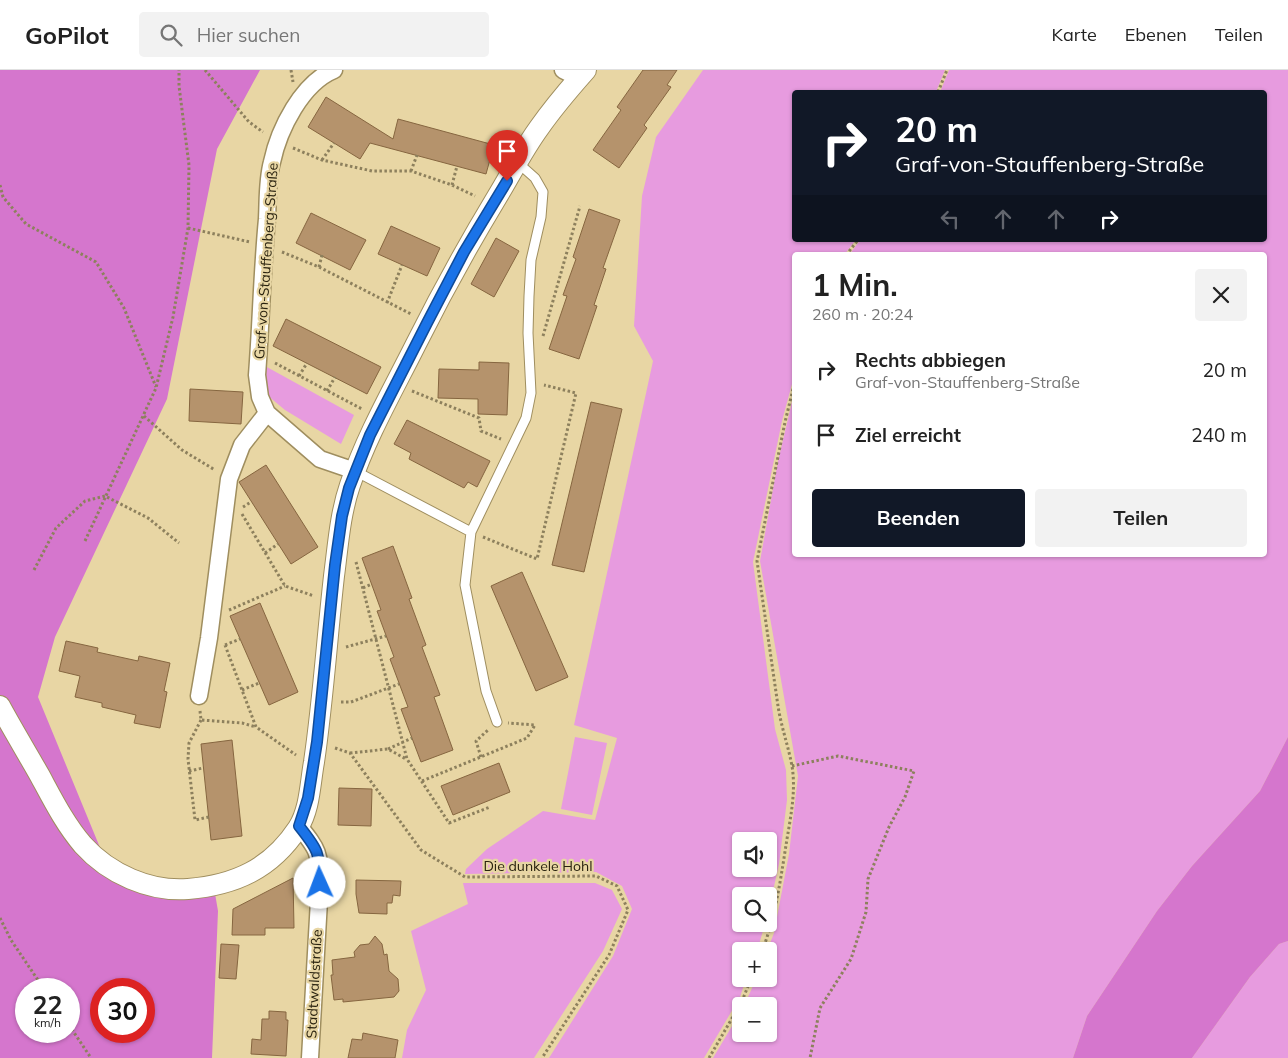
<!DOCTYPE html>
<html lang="de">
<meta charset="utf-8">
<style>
body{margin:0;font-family:Mulish,sans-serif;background:#f2f2f2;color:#222;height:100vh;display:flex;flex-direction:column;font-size:19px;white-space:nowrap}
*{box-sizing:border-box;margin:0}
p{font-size:16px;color:#767676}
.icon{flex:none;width:28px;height:28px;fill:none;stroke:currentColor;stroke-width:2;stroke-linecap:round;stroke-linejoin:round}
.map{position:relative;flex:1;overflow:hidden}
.panel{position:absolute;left:792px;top:182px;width:475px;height:305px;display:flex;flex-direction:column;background:#fff;border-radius:5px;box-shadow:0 1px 4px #0004}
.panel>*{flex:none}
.hud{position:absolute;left:792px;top:20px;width:475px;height:152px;border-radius:5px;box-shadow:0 1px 4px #0004;background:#111827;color:#fff;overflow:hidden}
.controls{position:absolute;left:732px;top:762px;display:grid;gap:10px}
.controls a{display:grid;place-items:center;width:45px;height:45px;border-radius:5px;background:#fff;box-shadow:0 1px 4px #0004;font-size:25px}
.speed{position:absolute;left:15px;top:908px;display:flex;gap:10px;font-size:25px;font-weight:700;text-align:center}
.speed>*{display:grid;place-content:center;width:65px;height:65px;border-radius:50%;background:#fff;box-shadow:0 1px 4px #0004;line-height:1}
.speed small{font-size:12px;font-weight:400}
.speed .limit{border:8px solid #d22;background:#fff;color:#111}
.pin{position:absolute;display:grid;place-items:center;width:42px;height:42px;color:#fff;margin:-51px -21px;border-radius:50% 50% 50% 0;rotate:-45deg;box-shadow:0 0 5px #0007}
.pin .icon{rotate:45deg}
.me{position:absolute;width:55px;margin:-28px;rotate:358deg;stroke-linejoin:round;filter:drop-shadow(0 0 4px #0008)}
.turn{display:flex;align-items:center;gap:18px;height:105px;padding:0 20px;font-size:22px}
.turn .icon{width:65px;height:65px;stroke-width:2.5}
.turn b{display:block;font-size:35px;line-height:42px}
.lanes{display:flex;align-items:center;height:48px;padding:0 20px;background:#0003;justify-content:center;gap:25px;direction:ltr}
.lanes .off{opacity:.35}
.round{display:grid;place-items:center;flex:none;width:52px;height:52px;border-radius:5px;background:#f2f2f2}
.summary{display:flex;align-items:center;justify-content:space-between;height:85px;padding:0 20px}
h1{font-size:30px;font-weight:700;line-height:38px}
.button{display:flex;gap:10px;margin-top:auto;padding:10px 20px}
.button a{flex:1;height:58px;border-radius:5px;background:#111827;color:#fff;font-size:20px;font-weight:700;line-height:58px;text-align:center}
.button a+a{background:#f2f2f2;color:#222}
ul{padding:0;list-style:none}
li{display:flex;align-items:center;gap:15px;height:65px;padding:0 20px}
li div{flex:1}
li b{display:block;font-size:19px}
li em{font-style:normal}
header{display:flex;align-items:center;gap:30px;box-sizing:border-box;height:70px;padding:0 25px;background:#fff;border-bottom:1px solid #e0e0e0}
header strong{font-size:24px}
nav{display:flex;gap:28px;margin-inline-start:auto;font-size:18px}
.search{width:350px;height:45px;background:#f2f2f2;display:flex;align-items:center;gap:12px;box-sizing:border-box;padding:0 18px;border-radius:5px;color:#767676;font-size:19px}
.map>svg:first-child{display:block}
.green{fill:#e79bdf;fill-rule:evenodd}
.forest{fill:#d576cd;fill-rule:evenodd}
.building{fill:#b5936c;stroke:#866640}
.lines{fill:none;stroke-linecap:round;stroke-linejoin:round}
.service-casing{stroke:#9f8e5f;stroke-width:11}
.minor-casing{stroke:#9f8e5f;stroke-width:19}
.tertiary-casing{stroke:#9f8e5f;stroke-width:22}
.path{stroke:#8d805d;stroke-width:3;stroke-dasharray:2.5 2.5;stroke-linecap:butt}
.service{stroke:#fff;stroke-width:9}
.minor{stroke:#fff;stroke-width:16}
.tertiary{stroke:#fff;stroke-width:20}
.route-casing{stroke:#114b97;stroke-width:12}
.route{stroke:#1a73e8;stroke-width:9}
.labels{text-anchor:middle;stroke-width:4.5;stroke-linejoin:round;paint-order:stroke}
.street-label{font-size:14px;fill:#29220f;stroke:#e8d6a4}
</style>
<header>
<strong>GoPilot</strong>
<div class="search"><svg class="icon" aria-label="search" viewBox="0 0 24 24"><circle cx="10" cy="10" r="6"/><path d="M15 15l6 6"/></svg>Hier suchen</div>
<nav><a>Karte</a><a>Ebenen</a><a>Teilen</a></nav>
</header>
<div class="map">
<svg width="1288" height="988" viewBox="0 0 1288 988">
<rect width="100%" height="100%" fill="#e8d6a4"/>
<!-- green -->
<path class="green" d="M 703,0 L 945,0 L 936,22 L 795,22 L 795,170 L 856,170 L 844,185 L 795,185 L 795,303 L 782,351 L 753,492 L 775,659 L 786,700 L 787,730 L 779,794 L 769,839 L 769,826 L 741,826 L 741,854 L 765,854 L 757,881 L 741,881 L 741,909 L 746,909 L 740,927 L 704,988 L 549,988 L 613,886 L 632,839 L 622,816 L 596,802 L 465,804 L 466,799 L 487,779 L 543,741 L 595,750 L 617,668 L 574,655 L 653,291 L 634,256 L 642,126 L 656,67 ZM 741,771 L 769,771 L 769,799 L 741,799 Z
M 949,0 L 1288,0 L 1288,667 L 1260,721 L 1192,796 L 1157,841 L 1087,946 L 1073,988 L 713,988 L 741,941 L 741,964 L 769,964 L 769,936 L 744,936 L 756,909 L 769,909 L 769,881 L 767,881 L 774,863 L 789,784 L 798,706 L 760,491 L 778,391 L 795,319 L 795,485 L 1265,485 L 1265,185 L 849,185 L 860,170 L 1265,170 L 1265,22 L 940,22 Z
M 265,296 L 354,345 L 341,374 L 285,340 L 267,325 Z
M 575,667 L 607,673 L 592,745 L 561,739 Z
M 463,813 L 595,813 L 612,820 L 622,839 L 603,881 L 534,988 L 402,988 L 407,960 L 426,920 L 411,861 L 468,834 Z
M 1288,871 L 1288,988 L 1192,988 L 1250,907 L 1279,874 Z"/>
<!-- forest -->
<path class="forest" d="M 0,0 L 260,0 L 217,79 L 167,329 L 55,567 L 38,627 L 101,780 L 125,795 L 143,803 L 156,807 L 180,810 L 212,806 L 218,841 L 212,988 L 0,988 ZM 26,919 L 69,919 L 69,961 L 26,961 ZM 101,919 L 144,919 L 144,961 L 101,961 Z
M 1288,667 L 1288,871 L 1279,874 L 1250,907 L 1192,988 L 1073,988 L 1087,946 L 1157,841 L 1192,796 L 1260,721 Z"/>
<!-- building -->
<path class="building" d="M 643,0 L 677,0 L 667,15 L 671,17 L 644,55 L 647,58 L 619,98 L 593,80 L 621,40 L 617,37 Z
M 326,27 L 393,69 L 398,49 L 494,75 L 486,104 L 370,73 L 360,89 L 308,57 Z
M 589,139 L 620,150 L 603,198 L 606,199 L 594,235 L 597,236 L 579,289 L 549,279 L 567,226 L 563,225 L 576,189 L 573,187 Z
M 311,143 L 366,170 L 350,200 L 296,173 Z
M 391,156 L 440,178 L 427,206 L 378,184 Z
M 496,168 L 519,181 L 494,227 L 471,214 Z
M 286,249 L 381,297 L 367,324 L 273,276 Z
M 479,292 L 509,293 L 507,345 L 478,344 L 478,329 L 438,328 L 439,299 L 479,300 Z
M 190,319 L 243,322 L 241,354 L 189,351 Z
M 591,332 L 622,339 L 584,502 L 552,495 Z
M 407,350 L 490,391 L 477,417 L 468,412 L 464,418 L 409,389 L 411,383 L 394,374 Z
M 266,395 L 318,477 L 291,494 L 239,412 Z
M 393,476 L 412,528 L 409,529 L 426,575 L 422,577 L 440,625 L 434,627 L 453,680 L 421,692 L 401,639 L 408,637 L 390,589 L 394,587 L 377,541 L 381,540 L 362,488 Z
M 522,502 L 568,607 L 536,621 L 491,516 Z
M 260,533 L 298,622 L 269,635 L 230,546 Z
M 66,571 L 98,578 L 97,582 L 138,591 L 139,586 L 170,593 L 164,621 L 167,622 L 160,658 L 134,653 L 136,645 L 102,637 L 102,633 L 75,627 L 80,606 L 59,601 Z
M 232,670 L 242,766 L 211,770 L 201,674 Z
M 499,693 L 510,722 L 453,745 L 441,716 Z
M 339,718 L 372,719 L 371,756 L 338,755 Z
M 293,808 L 294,858 L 265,858 L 265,865 L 232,865 L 233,839 Z
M 356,810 L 401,811 L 400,826 L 393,825 L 392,833 L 387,833 L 387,844 L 359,843 L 356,824 Z
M 375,866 L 382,874 L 384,885 L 387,884 L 389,901 L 398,909 L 399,921 L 394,927 L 343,932 L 343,929 L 334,930 L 331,905 L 333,905 L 332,890 L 355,887 L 354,882 L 360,875 L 369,874 Z
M 221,874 L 239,875 L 236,909 L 219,908 Z
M 269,941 L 286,942 L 286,950 L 288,950 L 286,986 L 251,984 L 252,969 L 261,970 L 262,949 L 269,949 Z
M 363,963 L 398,970 L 395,988 L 348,988 L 352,969 L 362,970 Z"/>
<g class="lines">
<!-- service casing -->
<g class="service-casing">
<path id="service" d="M 355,401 L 471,462
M 497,652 L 486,621 L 465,515 L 471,462 L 526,348 L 531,323 L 528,263 L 529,226 L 531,190 L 541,147 L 543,122 L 535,108 L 517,92"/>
</g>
<!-- minor casing -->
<g class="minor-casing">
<path id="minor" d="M 334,0 C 302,13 279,59 272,92 C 267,110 268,130 267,149 C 262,201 261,253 257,305 L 260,327 L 267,343 L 320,389 L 355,401
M 563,0 L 579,8
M 199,626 L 209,568 L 229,409 L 242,375 L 267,343
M 299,756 C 319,781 319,782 320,813 L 310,988"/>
</g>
<!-- tertiary casing -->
<g class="tertiary-casing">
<path id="tertiary" d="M 0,636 C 13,660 27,683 40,706 C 53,730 65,754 83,775 C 109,804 150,822 188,819 C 235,815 271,799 298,758 C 310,739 310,714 314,692 C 323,631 327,568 334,506 C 338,476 340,444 350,415 C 367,365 393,320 416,274 C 441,224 468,175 497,127 C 511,104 523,80 539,58 C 553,38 570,18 586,0"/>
</g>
<!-- path -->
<path class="path" d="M 205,0 L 249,52 L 263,62
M 291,0 L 293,12
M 938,22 L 947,0
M 293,78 L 322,90 L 372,101 L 411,101 L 452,115 L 475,126
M 322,90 L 334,73
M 411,101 L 417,85
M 0,115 L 3,127 L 26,154 L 96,192 L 124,238 L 156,317
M 452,115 L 457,96
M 188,158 L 250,172
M 282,182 L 319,197 L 411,244
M 846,185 L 858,170
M 319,197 L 322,185
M 387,233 L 402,195
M 543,266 L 580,136
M 275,293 L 362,339
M 299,306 L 307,293
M 327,321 L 335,307
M 412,321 L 479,348 L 481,361 L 501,369
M 144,346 L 182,380 L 215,400
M 243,437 L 251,432
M 242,444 L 285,516 L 314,526
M 483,467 L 537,489 L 576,323 L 544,315
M 85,471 L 156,318 L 173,247 L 188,158 L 189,95 L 179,16 L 179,0
M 265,483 L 278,474
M 356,492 L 407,689 L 449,753 L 490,737
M 34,500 L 56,458 L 85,431 L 105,426 L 148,448 L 179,473
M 363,518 L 372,514
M 229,540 L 285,516
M 225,575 L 256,657 L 296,685
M 225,575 L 240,569
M 346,577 L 386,566
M 242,620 L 259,613
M 341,632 L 351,632 L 399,614
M 200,641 L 201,650 L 242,653 L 256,657
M 201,650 L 189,673 L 188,689 L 195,750 L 209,747
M 335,678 L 350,683 L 421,780 L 465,807 L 596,806 L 617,816 L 628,840 L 609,885 L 542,988
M 388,679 L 412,668
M 350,683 L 388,679 L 406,689
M 481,687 L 476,671 L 488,660
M 792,696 L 838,686 L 914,701 L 905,727 L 889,757 L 868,809 L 866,842 L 851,889 L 820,938 L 810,988
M 189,701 L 203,698
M 422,711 L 527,668 L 535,655 L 508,653
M 0,848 L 11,870 L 44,919
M 762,881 C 776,846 781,806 787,769 C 791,745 796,720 792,696 C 788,675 781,656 778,636 L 757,491 L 785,352 L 795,311
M 69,955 L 91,988
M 709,988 L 742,931 L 751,909"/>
<!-- service -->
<use href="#service" class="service"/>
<!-- minor -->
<use href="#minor" class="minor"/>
<!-- tertiary -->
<use href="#tertiary" class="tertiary"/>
</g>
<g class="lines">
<!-- route casing -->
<g class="route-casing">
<path id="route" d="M 320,813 C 319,782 319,781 299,756 L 308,728 L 317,672 L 335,495 L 342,446 L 349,418 L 370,365 L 427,253 L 464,182 L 507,111"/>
</g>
<!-- route -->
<use href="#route" class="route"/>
</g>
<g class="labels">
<!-- street labels -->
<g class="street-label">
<text transform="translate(266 191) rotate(-86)" y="5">Graf-von-Stauffenberg-Straße</text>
<text x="538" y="801">Die dunkele Hohl</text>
<text transform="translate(314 914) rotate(-87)" y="5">Stadtwaldstraße</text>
</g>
</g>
</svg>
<div class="controls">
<a><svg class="icon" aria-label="sound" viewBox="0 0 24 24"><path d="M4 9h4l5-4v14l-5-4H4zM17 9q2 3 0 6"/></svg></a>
<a><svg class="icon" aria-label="search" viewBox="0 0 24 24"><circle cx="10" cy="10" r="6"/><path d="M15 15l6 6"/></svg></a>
<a>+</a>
<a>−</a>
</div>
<div class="speed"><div>22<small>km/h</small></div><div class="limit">30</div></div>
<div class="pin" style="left:507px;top:111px;background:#d93025"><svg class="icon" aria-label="arrive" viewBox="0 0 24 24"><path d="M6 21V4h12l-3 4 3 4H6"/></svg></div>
<svg class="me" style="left:320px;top:813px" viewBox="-20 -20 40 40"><circle r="19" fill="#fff"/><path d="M0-13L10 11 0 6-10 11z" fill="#1a73e8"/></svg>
<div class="hud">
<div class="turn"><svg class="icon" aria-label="right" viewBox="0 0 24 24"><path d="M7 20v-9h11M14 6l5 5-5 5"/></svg><div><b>20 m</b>Graf-von-Stauffenberg-Straße</div></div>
<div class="lanes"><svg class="icon off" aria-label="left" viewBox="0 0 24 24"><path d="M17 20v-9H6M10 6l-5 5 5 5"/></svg><svg class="icon off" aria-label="ahead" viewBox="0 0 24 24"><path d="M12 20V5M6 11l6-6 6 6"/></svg><svg class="icon off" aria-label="ahead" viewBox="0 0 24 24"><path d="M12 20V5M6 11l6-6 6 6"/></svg><svg class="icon" aria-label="right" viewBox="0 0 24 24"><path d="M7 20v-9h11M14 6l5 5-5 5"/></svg></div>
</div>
<section class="panel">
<div class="summary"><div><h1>1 Min.</h1><p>260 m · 20:24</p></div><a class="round"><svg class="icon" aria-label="close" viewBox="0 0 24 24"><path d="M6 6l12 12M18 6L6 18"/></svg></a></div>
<ul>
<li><svg class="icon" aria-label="right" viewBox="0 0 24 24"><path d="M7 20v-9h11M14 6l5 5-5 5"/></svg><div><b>Rechts abbiegen</b><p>Graf-von-Stauffenberg-Straße</p></div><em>20 m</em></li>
<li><svg class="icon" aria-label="arrive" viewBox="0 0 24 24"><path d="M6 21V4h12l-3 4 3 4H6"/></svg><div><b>Ziel erreicht</b></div><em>240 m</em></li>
</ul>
<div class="button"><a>Beenden</a><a>Teilen</a></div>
</section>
</div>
